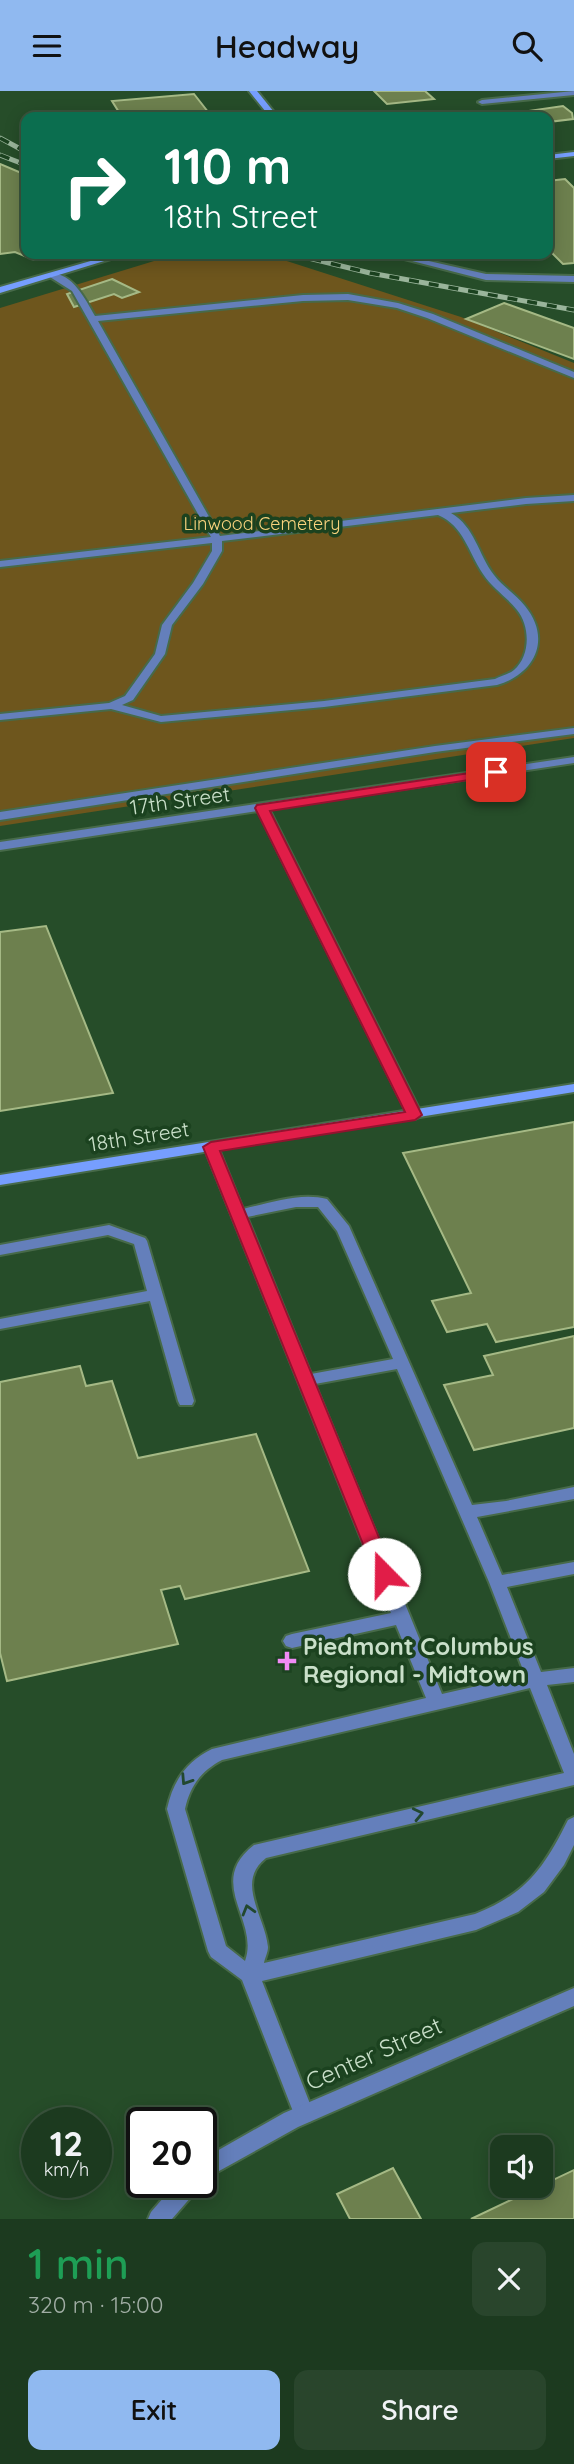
<!DOCTYPE html>
<meta charset="utf-8">
<style>
body{margin:0;font-family:Quicksand,sans-serif;background:#29452c;color:#f1f3f6;height:100vh;display:flex;flex-direction:column;font-size:26px;white-space:nowrap}
*{box-sizing:border-box;margin:0}
p{font-size:23px;color:#a0ada4}
.icon{flex:none;width:38px;height:38px;fill:none;stroke:currentColor;stroke-width:2;stroke-linecap:round;stroke-linejoin:round}
.map{position:relative;height:2128px;overflow:hidden}
.details{display:flex;flex-direction:column;background:#1c3a1f;flex:1}
.details>*{flex:none}
.guide{position:absolute;left:21px;top:21px;width:532px;height:147px;border-radius:14px;box-shadow:0 4px 18px #0003,0 0 0 2px #3a543d;background:#0b6e4f;color:#fff;overflow:hidden}
.controls{position:absolute;left:490px;top:2044px;display:grid;gap:14px}
.controls a{display:grid;place-items:center;width:63px;height:63px;border-radius:14px;background:#1c3a1f;box-shadow:0 4px 18px #0003,0 0 0 2px #3a543d;font-size:35px}
.speed{position:absolute;left:21px;top:2016px;display:flex;gap:14px;font-size:35px;font-weight:700;text-align:center}
.speed>*{display:grid;place-content:center;width:91px;height:91px;border-radius:50%;background:#1c3a1f;box-shadow:0 4px 18px #0003,0 0 0 2px #3a543d;line-height:1}
.speed small{font-size:18px;font-weight:400}
.speed .limit{border:4px solid #111;border-radius:10px;background:#fff;color:#111}
.pin{position:absolute;display:grid;place-items:center;width:60px;height:60px;color:#fff;margin:-30px;border-radius:14px;box-shadow:0 4px 10px #0006}
.me{position:absolute;width:77px;margin:-38px;rotate:338deg;stroke-linejoin:round;filter:drop-shadow(0 0 5px #0008)}
.turn{display:flex;align-items:center;gap:24px;height:147px;padding:0 28px;font-size:32px}
.turn .icon{width:91px;height:91px;stroke-width:2.5}
.turn b{display:block;font-size:49px;line-height:60px}
.round{display:grid;place-items:center;flex:none;width:74px;height:74px;border-radius:14px;background:#29452c}
.overview{display:flex;align-items:center;justify-content:space-between;height:119px;padding:0 28px}
h1{font-size:42px;font-weight:600;line-height:52px;color:#1e9e55}
.cta{display:flex;gap:14px;margin-top:auto;padding:14px 28px}
.cta a{flex:1;height:80px;border-radius:14px;background:#90b9f0;color:#111;font-size:28px;font-weight:600;line-height:80px;text-align:center}
.cta a+a{background:#29452c;color:#f1f3f6}
header{display:flex;justify-content:space-between;align-items:center;height:91px;padding:0 28px;background:#90b9f0;color:#111;font-size:32px;font-weight:600}
.map>svg:first-child{display:block}
.green{fill:#6e561d}
.building{fill:#6d804e;stroke:#a5b985;stroke-width:2}
.lines{fill:none;stroke-linecap:round;stroke-linejoin:round}
.lane-casing{stroke:#476a49;stroke-width:4}
.street-casing{stroke:#476a49;stroke-width:4}
.secondary-casing{stroke:#476a49;stroke-width:4}
.path{stroke:#69896b;stroke-width:2.5;stroke-dasharray:2 3.5;stroke-linecap:butt}
.lane{fill:#647fbb;fill-rule:evenodd}
.street{fill:#647fbb;fill-rule:evenodd}
.secondary{fill:#769efe;fill-rule:evenodd}
.rail-casing{stroke:#9ab59b;stroke-width:5}
.rail{stroke:#1b421f;stroke-width:3.5;stroke-dasharray:10;stroke-linecap:butt}
.oneway{stroke:#22482f}
.route{fill:#e11d48;stroke:#92132f;stroke-width:2}
.poi-dot{fill:#f08bf5;stroke:#1b421f;stroke-width:2.5}
.labels{text-anchor:middle;stroke-width:7;stroke-linejoin:round;paint-order:stroke}
.far-park-label{font-size:18px;fill:#f9d37e;stroke:#1b421f}
.street-label{font-size:21px;fill:#cae0ca;stroke:#1b421f}
.near-poi-label{font-size:24px;font-weight:bold;fill:#cae0ca;stroke:#1b421f;text-anchor:start}
.near-street-label{font-size:24px;fill:#cae0ca;stroke:#1b421f}
</style>
<header><svg class="icon" aria-label="menu" viewBox="0 0 24 24"><path d="M4 6h16M4 12h16M4 18h16"/></svg>Headway<svg class="icon" aria-label="search" viewBox="0 0 24 24"><circle cx="10" cy="10" r="6"/><path d="M15 15l6 6"/></svg></header>
<div class="map">
<svg width="574" height="2128" viewBox="0 0 574 2128">
<rect width="100%" height="100%" fill="#264d29"/>
<!-- green -->
<path class="green" d="M 177,163 L 265,163 L 461,226 L 574,272 L 574,647 L 0,735 L 0,217 Z"/>
<!-- building -->
<path class="building" d="M 374,0 L 425,0 L 434,8 L 387,13 Z
M 194,3 L 212,26 L 122,26 L 112,10 Z
M 563,15 L 572,22 L 573,28 L 548,31 L 548,26 L 488,26 Z
M 0,73 L 26,84 L 26,163 L 53,163 L 34,169 L 15,161 L 0,163 Z
M 565,88 L 574,97 L 574,172 L 563,173 L 548,158 L 548,90 Z
M 112,188 L 139,201 L 122,207 L 114,203 L 74,216 L 67,203 Z
M 504,212 L 574,237 L 574,268 L 466,228 Z
M 46,835 L 113,1002 L 0,1020 L 0,841 Z
M 574,1031 L 574,1236 L 496,1251 L 487,1233 L 447,1241 L 432,1210 L 471,1202 L 403,1062 Z
M 574,1245 L 574,1337 L 474,1359 L 444,1294 L 493,1284 L 484,1265 Z
M 80,1275 L 86,1295 L 112,1290 L 138,1367 L 256,1343 L 309,1480 L 185,1508 L 180,1495 L 161,1499 L 178,1553 L 7,1590 L 0,1562 L 0,1291 Z
M 393,2077 L 421,2128 L 350,2128 L 337,2103 Z
M 574,2079 L 574,2128 L 471,2128 Z"/>
<g class="lines">
<!-- lane casing -->
<g class="lane-casing">
<path id="lane" d="M 574,0 L 574,4 L 482,13 L 478,11 L 482,9 Z
M 385,163 L 398,163 L 486,183 L 574,185 L 574,191 L 486,189 Z
M 50,182 C 73,182 85,208 95,225 L 303,204 L 348,203 L 398,212 L 433,223 L 574,281 L 574,287 L 427,227 L 397,217 L 348,209 L 303,210 L 98,230 L 220,445 L 526,407 L 574,404 L 574,410 L 526,413 L 451,422 C 475,436 478,463 494,484 C 503,496 516,503 525,515 C 552,548 535,583 497,594 L 324,616 L 161,631 L 111,618 L 0,629 L 0,623 L 109,612 L 125,605 L 155,563 L 162,534 L 193,492 L 212,460 L 212,452 L 0,476 L 0,470 L 211,446 L 72,200 L 50,186 ZM 438,424 C 464,435 468,461 483,483 C 492,497 507,506 517,519 C 530,535 531,564 514,579 C 509,583 501,585 495,588 L 324,610 L 161,625 L 122,614 L 133,609 L 165,563 L 172,534 L 203,493 L 222,460 L 222,450 Z
M 574,637 L 574,643 L 435,661 L 0,729 L 0,721 L 435,655 Z
M 211,1052 L 218,1056 L 243,1118 C 270,1112 300,1101 327,1108 L 349,1135 L 472,1414 L 506,1410 L 574,1396 L 574,1408 L 477,1426 L 502,1484 L 574,1471 L 574,1483 L 507,1496 L 541,1581 L 574,1577 L 574,1591 L 547,1594 L 574,1663 L 574,1694 L 266,1767 C 235,1791 265,1825 268,1856 C 268,1861 265,1867 264,1872 L 475,1823 C 526,1803 544,1777 568,1729 L 574,1726 L 574,1754 L 564,1774 L 544,1801 L 518,1821 L 476,1839 L 262,1890 L 314,2023 L 311,2030 L 304,2032 L 297,2030 L 294,2023 L 242,1889 L 211,1866 L 208,1860 L 167,1718 C 173,1690 186,1671 212,1658 L 426,1607 L 396,1534 L 292,1557 L 286,1555 L 283,1550 L 286,1545 L 292,1543 L 391,1522 L 204,1056 ZM 296,1116 L 318,1116 L 337,1140 L 393,1268 L 311,1283 L 247,1126 ZM 397,1278 L 489,1491 L 525,1584 L 442,1603 L 315,1293 ZM 530,1597 L 564,1682 L 254,1754 C 205,1792 260,1829 245,1870 L 226,1855 L 185,1718 C 190,1695 201,1680 222,1669 Z
M 109,1134 L 145,1147 L 147,1150 L 194,1310 L 192,1314 L 180,1314 L 178,1310 L 150,1210 L 0,1238 L 0,1228 L 147,1200 L 134,1153 L 108,1144 L 0,1164 L 0,1154 Z"/>
</g>
<!-- street casing -->
<g class="street-casing">
<path id="street" d="M 574,666 L 574,672 L 269,718 L 422,1024 L 415,1028 L 408,1024 L 258,720 L 0,759 L 0,751 Z
M 574,1897 L 574,1915 L 298,2036 L 201,2090 L 201,2069 L 284,2022 Z
M 177,2091 L 201,2091 L 198,2098 L 172,2128 L 148,2128 L 151,2121 Z"/>
</g>
<!-- secondary casing -->
<g class="secondary-casing">
<path id="secondary" d="M 249,0 L 257,0 L 278,26 L 270,26 Z
M 574,61 L 574,65 L 548,68 L 548,64 Z
M 115,163 L 127,163 L 0,202 L 0,196 Z
M 574,993 L 574,1001 L 0,1094 L 0,1084 Z"/>
</g>
<!-- path -->
<path class="path" d="M 141,168 L 158,163"/>
<!-- lane -->
<use href="#lane" class="lane"/>
<!-- street -->
<use href="#street" class="street"/>
<!-- secondary -->
<use href="#secondary" class="secondary"/>
<!-- rail casing -->
<g class="rail-casing">
<path id="rail" d="M 0,47 L 26,61
M 0,64 L 26,74
M 292,163 L 370,182 L 574,219"/>
</g>
<!-- rail -->
<use href="#rail" class="rail"/>
</g>
<!-- one-way arrows -->
<defs><path id="oneway-chevron" d="M-2-3.5L2.5 0L-2 3.5" fill="none" stroke-width="1.6" stroke-linecap="round" stroke-linejoin="round" transform="scale(1.75)"/></defs>
<g class="oneway">
<use href="#oneway-chevron" transform="translate(186 1689) rotate(123)"/>
<use href="#oneway-chevron" transform="translate(418 1723) rotate(-13)"/>
<use href="#oneway-chevron" transform="translate(248 1819) rotate(-106)"/>
</g>
<!-- route -->
<path class="route" d="M 496,678 L 501,679 L 501,684 L 270,720 L 422,1024 L 415,1029 L 220,1060 L 394,1483 L 391,1488 L 384,1490 L 377,1488 L 375,1483 L 203,1056 L 211,1051 L 405,1021 L 255,717 L 257,714 Z"/>
<!-- markers -->
<path class="poi-dot" d="M283.5 1559.5h7v7h7v7h-7v7h-7v-7h-7v-7h7z"/>
<g class="labels">
<!-- far-park labels -->
<g class="far-park-label">
<text x="262" y="439">Linwood Cemetery</text>
</g>
<!-- street labels -->
<g class="street-label">
<text transform="translate(180 710) rotate(-8)" y="7">17th Street</text>
<text transform="translate(139 1046) rotate(-9)" y="7">18th Street</text>
</g>
<!-- near-poi labels -->
<g class="near-poi-label">
<text x="303" y="1564">Piedmont Columbus<tspan x="303" dy="28">Regional - Midtown</tspan></text>
</g>
<!-- near-street labels -->
<g class="near-street-label">
<text transform="translate(374 1963) rotate(-24)" y="8">Center Street</text>
</g>
</g>
</svg>
<div class="controls">
<a><svg class="icon" aria-label="sound" viewBox="0 0 24 24"><path d="M4 9h4l5-4v14l-5-4H4zM17 9q2 3 0 6"/></svg></a>
</div>
<div class="speed"><div>12<small>km/h</small></div><div class="limit">20</div></div>
<div class="pin" style="left:496px;top:681px;background:#d93025"><svg class="icon" aria-label="arrive" viewBox="0 0 24 24"><path d="M6 21V4h12l-3 4 3 4H6"/></svg></div>
<svg class="me" style="left:384px;top:1483px" viewBox="-20 -20 40 40"><circle r="19" fill="#fff"/><path d="M0-13L10 11 0 6-10 11z" fill="#e11d48"/></svg>
<div class="guide">
<div class="turn"><svg class="icon" aria-label="right" viewBox="0 0 24 24"><path d="M7 20v-9h11M14 6l5 5-5 5"/></svg><div><b>110 m</b>18th Street</div></div>
</div>
</div>
<section class="details">
<div class="overview"><div><h1>1 min</h1><p>320 m · 15:00</p></div><a class="round"><svg class="icon" aria-label="close" viewBox="0 0 24 24"><path d="M6 6l12 12M18 6L6 18"/></svg></a></div>
<div class="cta"><a>Exit</a><a>Share</a></div>
</section>
